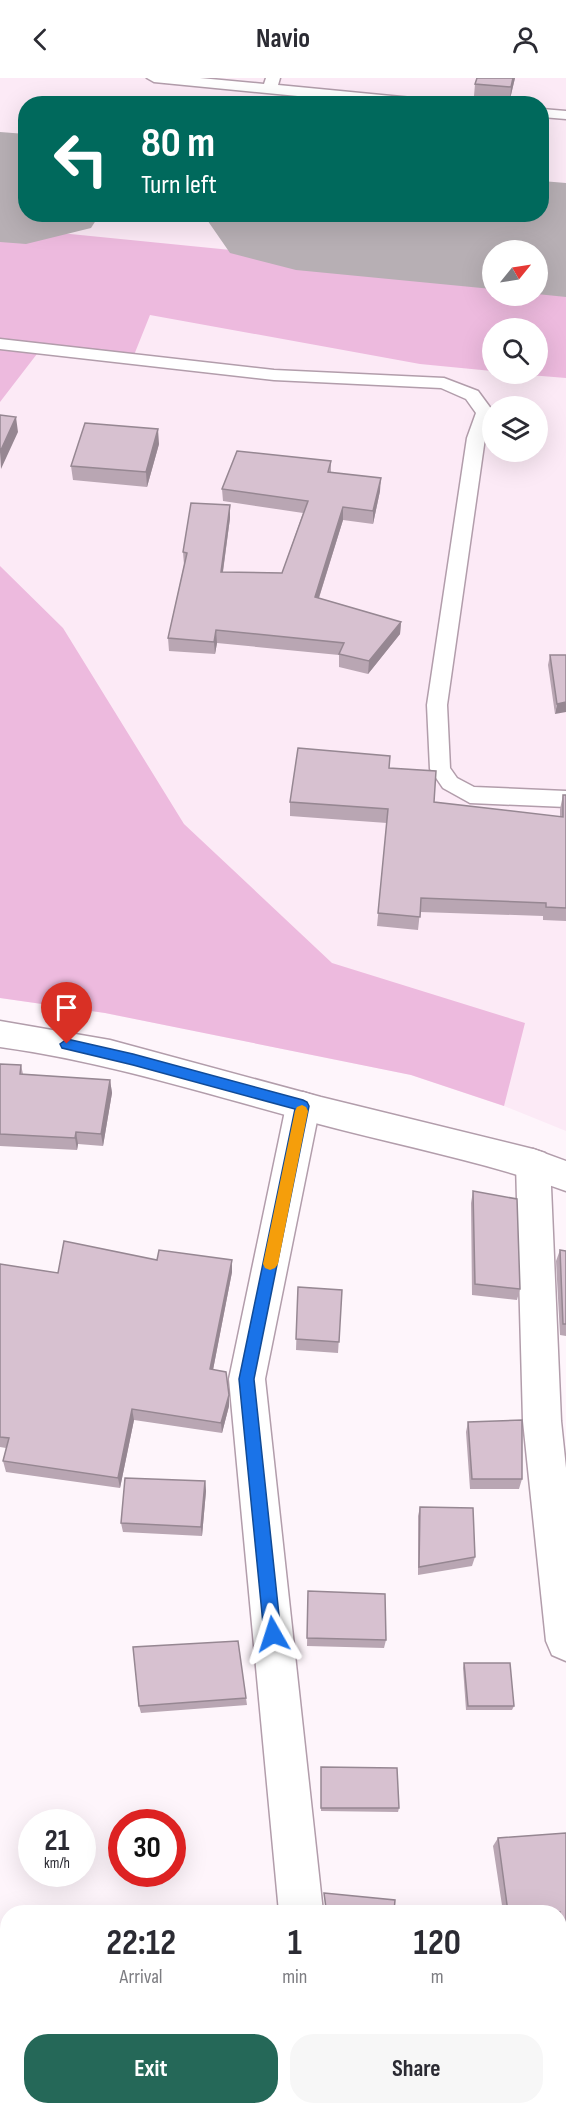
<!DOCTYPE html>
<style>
body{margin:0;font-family:"Sofia Sans Condensed",sans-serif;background:#f7f7f7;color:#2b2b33;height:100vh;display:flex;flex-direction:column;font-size:22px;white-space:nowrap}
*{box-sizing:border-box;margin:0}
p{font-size:20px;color:#7c7c81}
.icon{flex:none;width:33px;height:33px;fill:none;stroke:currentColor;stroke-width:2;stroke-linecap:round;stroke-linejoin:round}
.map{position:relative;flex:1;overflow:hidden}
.sheet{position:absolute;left:0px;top:1827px;width:567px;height:210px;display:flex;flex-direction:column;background:#fff;border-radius:24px 24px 0 0;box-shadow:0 6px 24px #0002}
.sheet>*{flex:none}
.top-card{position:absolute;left:18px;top:18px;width:531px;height:126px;border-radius:24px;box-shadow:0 6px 24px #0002;background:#00695c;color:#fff;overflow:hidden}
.needle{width:39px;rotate:60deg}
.buttons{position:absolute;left:482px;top:162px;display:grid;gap:12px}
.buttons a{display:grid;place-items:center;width:66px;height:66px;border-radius:50%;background:#fff;box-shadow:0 6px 24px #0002;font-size:30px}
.speed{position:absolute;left:18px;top:1731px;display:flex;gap:12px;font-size:30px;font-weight:700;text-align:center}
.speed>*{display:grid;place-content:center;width:78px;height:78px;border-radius:50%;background:#fff;box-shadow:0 6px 24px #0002;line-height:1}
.speed small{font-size:15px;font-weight:400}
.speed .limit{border:9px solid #d22;background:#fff;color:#111}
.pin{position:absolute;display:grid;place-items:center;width:51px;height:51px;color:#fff;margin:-62px -26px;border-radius:50% 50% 50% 0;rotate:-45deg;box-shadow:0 0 6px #0007}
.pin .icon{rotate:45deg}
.me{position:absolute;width:66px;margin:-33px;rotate:354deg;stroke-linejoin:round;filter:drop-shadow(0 0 4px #0008)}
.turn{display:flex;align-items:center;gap:21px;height:126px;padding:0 24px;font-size:27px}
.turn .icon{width:78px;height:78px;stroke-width:2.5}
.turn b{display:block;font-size:42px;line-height:51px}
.eta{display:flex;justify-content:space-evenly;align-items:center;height:102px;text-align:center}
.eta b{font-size:36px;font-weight:700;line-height:42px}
.cta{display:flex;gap:12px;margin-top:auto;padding:12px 24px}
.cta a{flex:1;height:69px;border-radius:24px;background:#256858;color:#fff;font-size:24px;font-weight:700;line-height:69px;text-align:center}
.cta a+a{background:#f7f7f7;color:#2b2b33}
header{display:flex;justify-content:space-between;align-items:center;height:78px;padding:0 24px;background:#fff;font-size:27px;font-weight:700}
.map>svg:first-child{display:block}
.built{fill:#fceaf6;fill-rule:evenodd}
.green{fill:#edbade}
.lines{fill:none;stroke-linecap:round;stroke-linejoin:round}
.runway{fill:#b7afb4;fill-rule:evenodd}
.lane-casing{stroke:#b29dab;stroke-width:3}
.street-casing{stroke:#b29dab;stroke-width:3}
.secondary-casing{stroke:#b29dab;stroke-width:3}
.lane{fill:#fff;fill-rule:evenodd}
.street{fill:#fff;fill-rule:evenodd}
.secondary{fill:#fff;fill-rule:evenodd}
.wall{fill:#b9a6b3}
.shaded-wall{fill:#968792}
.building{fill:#d7c1d0;stroke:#968792;stroke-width:1.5}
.route{fill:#1a73e8;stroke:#114b97;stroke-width:1.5}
.slow{fill:#f59e0b}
</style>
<header><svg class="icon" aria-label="back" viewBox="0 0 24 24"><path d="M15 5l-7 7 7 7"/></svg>Navio<svg class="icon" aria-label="person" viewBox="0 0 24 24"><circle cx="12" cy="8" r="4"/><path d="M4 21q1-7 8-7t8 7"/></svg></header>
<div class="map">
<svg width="566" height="2037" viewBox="0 0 566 2037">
<rect width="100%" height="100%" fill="#fef5fb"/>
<!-- built -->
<path class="built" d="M 0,0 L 566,0 L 566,1053 L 504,1028 L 411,997 L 105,935 L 0,920 ZM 26,26 L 542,26 L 542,136 L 26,136 ZM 492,172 L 537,172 L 537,218 L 492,218 ZM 492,250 L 537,250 L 537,296 L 492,296 ZM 492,328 L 537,328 L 537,374 L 492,374 Z"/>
<!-- green -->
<path class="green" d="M 0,149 L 492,198 L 492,218 L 537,218 L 537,203 L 566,206 L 566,300 L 517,296 L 537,296 L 537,250 L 492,250 L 492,293 L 420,286 L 150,237 L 132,282 L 40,272 L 0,324 Z
M 0,488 L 63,550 L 184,746 L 332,885 L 525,945 L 504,1028 L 411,997 L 105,935 L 0,920 Z"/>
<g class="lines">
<!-- runway -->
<path class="runway" d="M 0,54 L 26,56 L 26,136 L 100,136 L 91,150 L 26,166 L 0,164 Z
M 542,103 L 566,105 L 566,219 L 537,216 L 537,172 L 492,172 L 492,211 L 296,192 L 230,175 L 203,136 L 542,136 Z"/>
<!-- lane casing -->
<g class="lane-casing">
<path id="lane" d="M 147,0 L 200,0 L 264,6 L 266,0 L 280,0 L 278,7 L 433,22 L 440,26 L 380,26 L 154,4 Z
M 542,31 L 566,33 L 566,41 L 542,39 Z
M 0,261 L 274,292 L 444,300 L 478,313 L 492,332 L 492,340 L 485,360 L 447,627 L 450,690 L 457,700 L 474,709 L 566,713 L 566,729 L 470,725 L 443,710 L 430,691 L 427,627 L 467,360 L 476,335 L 466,321 L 441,310 L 274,302 L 0,271 Z"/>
</g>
<!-- street casing -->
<g class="street-casing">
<path id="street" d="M 303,1014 L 315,1018 L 320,1028 L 265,1301 L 323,1834 L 279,1834 L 229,1301 L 286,1028 L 291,1018 Z
M 533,1071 L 545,1075 L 550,1085 L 561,1343 L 566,1390 L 566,1583 L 552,1577 L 546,1563 L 523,1343 L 516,1085 L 521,1075 Z"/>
</g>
<!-- secondary casing -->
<g class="secondary-casing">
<path id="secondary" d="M 0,943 L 110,962 L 321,1019 L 533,1071 L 566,1083 L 566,1113 C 486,1084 402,1068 319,1046 C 213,1018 109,984 0,969 Z"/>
</g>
<!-- lane -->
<use href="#lane" class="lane"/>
<!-- street -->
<use href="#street" class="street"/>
<!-- secondary -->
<use href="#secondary" class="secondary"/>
</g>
<!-- wall -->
<path class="wall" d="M 477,0 L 515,0 L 510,21 L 474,18 L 475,6 Z
M 159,366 L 147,409 L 73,402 L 71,388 Z
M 331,383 L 331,395 L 380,413 L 373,446 L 343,442 L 319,520 L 401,544 L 400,556 L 368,596 L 339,589 L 339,577 L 217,565 L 215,576 L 169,573 L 168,560 L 184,487 L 183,474 L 230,440 L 223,494 L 282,495 L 303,435 L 223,423 L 222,411 Z
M 550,577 L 566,577 L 555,636 L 548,587 Z
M 390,690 L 434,724 L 560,739 L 560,731 L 563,717 L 566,717 L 566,843 L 543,842 L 543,838 L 420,834 L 418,852 L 377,848 L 387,745 L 290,738 L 290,724 Z
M 0,986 L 21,987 L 23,996 L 110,1002 L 112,1015 L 103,1068 L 78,1066 L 77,1072 L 0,1068 Z
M 473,1113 L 520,1211 L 517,1222 L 472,1217 L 471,1125 Z
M 560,1172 L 566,1173 L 566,1258 L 560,1257 L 556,1183 Z
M 157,1182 L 232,1194 L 213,1292 L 229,1328 L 222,1355 L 134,1342 L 120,1410 L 6,1394 L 3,1383 L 6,1370 L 0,1369 L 0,1186 L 58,1195 Z
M 298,1209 L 342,1212 L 338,1275 L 296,1272 Z
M 468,1344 L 522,1401 L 519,1411 L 470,1411 L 466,1354 Z
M 205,1403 L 206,1413 L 202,1458 L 123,1454 L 121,1445 Z
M 420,1429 L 475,1479 L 472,1488 L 418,1497 L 418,1438 Z
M 308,1513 L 386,1562 L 384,1570 L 307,1568 Z
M 464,1585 L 514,1628 L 512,1632 L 466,1632 L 463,1590 Z
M 246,1620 L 247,1627 L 141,1635 L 139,1628 Z
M 321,1689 L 399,1730 L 398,1734 L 321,1733 Z
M 566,1755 L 566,2037 L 531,2037 L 530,2030 L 560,2030 L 560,1834 L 503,1834 L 493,1768 L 498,1760 Z"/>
<!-- shaded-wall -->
<path class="shaded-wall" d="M 513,0 L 515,0 L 510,21 L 511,9 Z
M 16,339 L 18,354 L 1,391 L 0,374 Z
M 158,351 L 159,366 L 147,409 L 146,394 Z
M 381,400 L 380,413 L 373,446 L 373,433 Z
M 230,427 L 230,440 L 221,507 L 221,494 Z
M 343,429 L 343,442 L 315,532 L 315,519 Z
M 401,544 L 400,556 L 368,596 L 369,583 Z
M 216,552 L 217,565 L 215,576 L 214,564 Z
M 566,624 L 566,634 L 555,636 L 557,626 Z
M 110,1002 L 112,1015 L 103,1068 L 101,1056 Z
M 76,1054 L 78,1066 L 77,1072 L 75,1060 Z
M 232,1182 L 232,1194 L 211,1302 L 210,1291 Z
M 229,1317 L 229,1328 L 222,1355 L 221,1345 Z
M 132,1331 L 134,1342 L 120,1410 L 118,1400 Z
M 205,1403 L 206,1413 L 202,1458 L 201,1449 Z"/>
<!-- building -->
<path class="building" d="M 477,0 L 513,0 L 511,9 L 475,6 Z
M 0,337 L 16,339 L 0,374 Z
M 85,345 L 158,351 L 146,394 L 71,388 Z
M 237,373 L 331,383 L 328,394 L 381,400 L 373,433 L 343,429 L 315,519 L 401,544 L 369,583 L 339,576 L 344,565 L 216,552 L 214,564 L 168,560 L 187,475 L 183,474 L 191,425 L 230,427 L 221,494 L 282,495 L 308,423 L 222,411 Z
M 550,577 L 566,577 L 566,624 L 557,626 Z
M 298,670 L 390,678 L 389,690 L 436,693 L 434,724 L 563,739 L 563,717 L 566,717 L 566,830 L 546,829 L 546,825 L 421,820 L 420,839 L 378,835 L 388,731 L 290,724 Z
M 0,986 L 21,987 L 20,996 L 110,1002 L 101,1056 L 76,1054 L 75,1060 L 0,1056 Z
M 473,1113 L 517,1121 L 520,1211 L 475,1206 Z
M 64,1163 L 157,1182 L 159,1172 L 232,1182 L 210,1291 L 226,1294 L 229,1317 L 221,1345 L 132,1331 L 118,1400 L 3,1383 L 9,1360 L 0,1359 L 0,1186 L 58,1195 Z
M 560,1172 L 566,1173 L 566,1246 L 563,1246 Z
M 298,1209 L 342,1212 L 339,1264 L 296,1261 Z
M 522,1342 L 522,1401 L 472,1401 L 468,1344 Z
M 125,1400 L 205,1403 L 201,1449 L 121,1445 Z
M 420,1429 L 473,1430 L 475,1479 L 419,1489 Z
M 308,1513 L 385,1516 L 386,1562 L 307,1560 Z
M 238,1563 L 246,1620 L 139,1628 L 133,1569 Z
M 464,1585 L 510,1585 L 514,1628 L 468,1628 Z
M 321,1689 L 397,1690 L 399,1730 L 321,1730 Z
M 566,1755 L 566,2037 L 536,2037 L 535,2030 L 560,2030 L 560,1834 L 508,1834 L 498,1760 Z
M 324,1815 L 395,1822 L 394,1834 L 319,1834 L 319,1832 L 326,1830 Z
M 147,2030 L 210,2030 L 211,2037 L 147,2037 Z
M 276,2030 L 318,2030 L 319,2037 L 277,2037 Z"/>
<!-- route -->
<path class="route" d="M 67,961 L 133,976 L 303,1022 L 307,1024 L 309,1028 L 254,1301 L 281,1556 L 278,1562 L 273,1565 L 267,1562 L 264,1556 L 239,1301 L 295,1031 L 133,987 L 62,970 L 60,966 Z"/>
<!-- slow -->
<path class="slow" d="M 302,1027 L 306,1029 L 308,1033 L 278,1186 L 275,1190 L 270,1192 L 265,1190 L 263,1186 L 295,1033 L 297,1029 Z"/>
</svg>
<div class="buttons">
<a><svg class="needle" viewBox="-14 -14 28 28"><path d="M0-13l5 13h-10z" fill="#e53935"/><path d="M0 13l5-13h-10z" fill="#7c7c81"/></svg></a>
<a><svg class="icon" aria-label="search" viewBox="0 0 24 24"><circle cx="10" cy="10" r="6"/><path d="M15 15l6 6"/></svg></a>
<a><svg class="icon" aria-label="layers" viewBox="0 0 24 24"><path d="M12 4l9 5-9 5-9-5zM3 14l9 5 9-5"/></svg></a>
</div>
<div class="speed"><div>21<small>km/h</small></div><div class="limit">30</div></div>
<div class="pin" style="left:67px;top:966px;background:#d93025"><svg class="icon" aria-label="arrive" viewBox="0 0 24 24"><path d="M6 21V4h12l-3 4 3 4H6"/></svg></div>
<svg class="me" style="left:273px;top:1556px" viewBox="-20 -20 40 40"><path d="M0-17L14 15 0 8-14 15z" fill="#1a73e8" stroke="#fff" stroke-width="4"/></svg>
<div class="top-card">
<div class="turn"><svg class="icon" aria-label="left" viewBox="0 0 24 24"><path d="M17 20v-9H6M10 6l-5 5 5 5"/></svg><div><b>80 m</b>Turn left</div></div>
</div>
<section class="sheet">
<div class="eta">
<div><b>22:12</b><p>Arrival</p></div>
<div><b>1</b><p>min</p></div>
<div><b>120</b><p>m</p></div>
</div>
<div class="cta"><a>Exit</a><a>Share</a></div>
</section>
</div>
